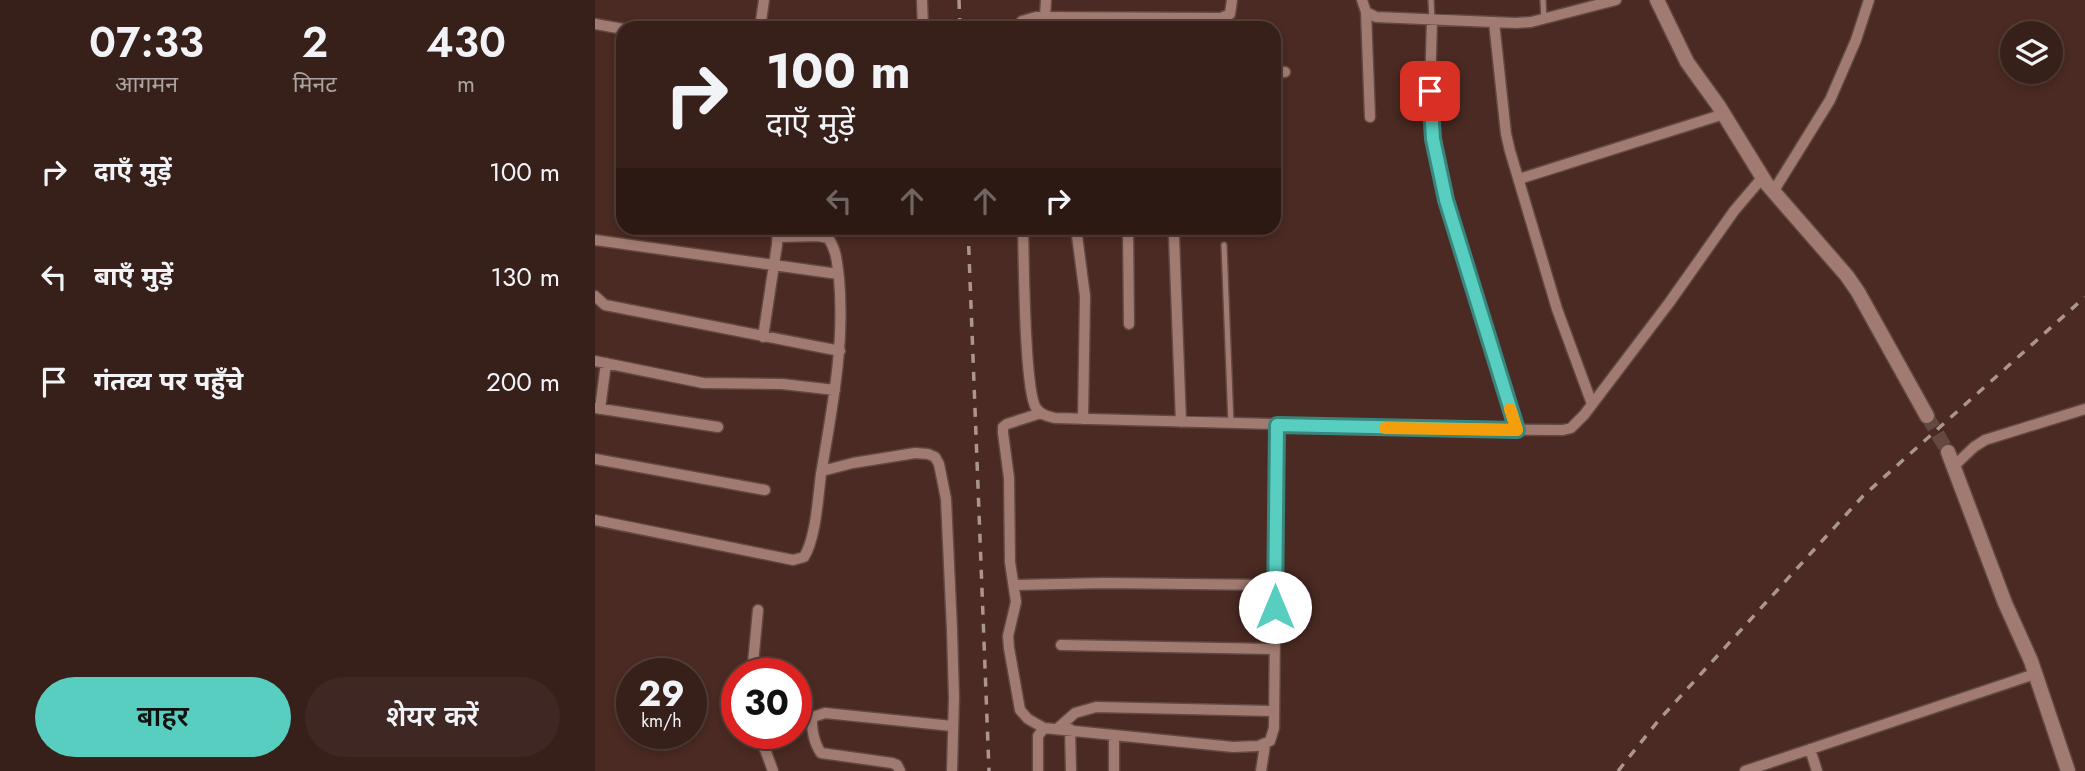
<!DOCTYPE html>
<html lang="hi">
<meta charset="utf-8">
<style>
body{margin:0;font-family:Jost,"Noto Sans Devanagari",sans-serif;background:#3f2823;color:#f1f3f6;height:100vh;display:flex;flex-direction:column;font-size:26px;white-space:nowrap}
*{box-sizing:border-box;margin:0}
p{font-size:23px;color:#aba3a2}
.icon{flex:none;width:38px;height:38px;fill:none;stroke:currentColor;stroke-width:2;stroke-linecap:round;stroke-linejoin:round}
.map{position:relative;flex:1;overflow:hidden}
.drawer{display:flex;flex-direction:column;background:#38201a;width:595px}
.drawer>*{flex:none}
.banner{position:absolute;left:21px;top:21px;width:665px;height:214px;border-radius:21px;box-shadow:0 4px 10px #0003,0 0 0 2px #523e39;background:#38201a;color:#f1f3f6;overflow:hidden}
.controls{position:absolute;left:1405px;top:21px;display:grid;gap:14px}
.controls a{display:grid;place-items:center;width:63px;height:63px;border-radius:50%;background:#38201a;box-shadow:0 4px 10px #0003,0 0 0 2px #523e39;font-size:35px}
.speed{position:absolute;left:21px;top:658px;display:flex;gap:14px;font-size:35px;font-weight:700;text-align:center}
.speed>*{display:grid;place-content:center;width:91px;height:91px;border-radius:50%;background:#38201a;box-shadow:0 4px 10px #0003,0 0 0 2px #523e39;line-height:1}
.speed small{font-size:18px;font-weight:400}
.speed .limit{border:10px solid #d22;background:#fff;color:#111}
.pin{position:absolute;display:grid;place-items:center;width:60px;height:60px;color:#fff;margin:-30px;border-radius:14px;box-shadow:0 4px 10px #0006}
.me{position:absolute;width:77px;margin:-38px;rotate:0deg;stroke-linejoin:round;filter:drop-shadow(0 0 5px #0008)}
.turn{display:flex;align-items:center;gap:24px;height:147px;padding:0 35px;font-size:32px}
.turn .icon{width:91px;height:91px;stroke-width:2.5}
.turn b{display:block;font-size:49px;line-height:60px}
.lanes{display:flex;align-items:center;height:66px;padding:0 35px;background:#0003;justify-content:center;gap:35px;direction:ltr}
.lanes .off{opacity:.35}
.eta{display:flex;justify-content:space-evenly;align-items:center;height:119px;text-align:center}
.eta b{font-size:42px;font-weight:600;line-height:49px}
.action{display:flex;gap:14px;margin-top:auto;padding:14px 35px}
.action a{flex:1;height:80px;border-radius:42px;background:#58cec1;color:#111;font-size:28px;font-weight:600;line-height:80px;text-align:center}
.action a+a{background:#3f2823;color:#f1f3f6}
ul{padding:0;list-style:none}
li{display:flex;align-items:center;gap:21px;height:105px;padding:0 35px}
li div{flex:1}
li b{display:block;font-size:26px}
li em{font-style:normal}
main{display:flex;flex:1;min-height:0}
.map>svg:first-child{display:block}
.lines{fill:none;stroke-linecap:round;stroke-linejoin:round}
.tertiary-tunnel{stroke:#654840;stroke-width:14;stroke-dasharray:14 7;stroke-linecap:butt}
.service-casing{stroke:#614840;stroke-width:8}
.minor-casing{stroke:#614840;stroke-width:13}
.tertiary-casing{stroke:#614840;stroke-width:17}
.service{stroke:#a17b71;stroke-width:5}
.minor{stroke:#a17b71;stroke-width:10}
.tertiary{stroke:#a17b71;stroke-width:14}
.rail{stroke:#ab958f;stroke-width:3.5;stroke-dasharray:9 9;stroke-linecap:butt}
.route-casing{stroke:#39867d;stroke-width:18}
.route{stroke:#58cec1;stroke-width:12}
.slow{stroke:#f59e0b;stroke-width:12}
</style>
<main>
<section class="drawer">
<div class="eta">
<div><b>07:33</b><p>आगमन</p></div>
<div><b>2</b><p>मिनट</p></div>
<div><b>430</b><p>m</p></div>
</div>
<ul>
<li><svg class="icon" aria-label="right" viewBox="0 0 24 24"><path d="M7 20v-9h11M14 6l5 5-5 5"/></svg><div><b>दाएँ मुड़ें</b></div><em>100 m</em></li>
<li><svg class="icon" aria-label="left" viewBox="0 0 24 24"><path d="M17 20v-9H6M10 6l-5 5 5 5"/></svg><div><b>बाएँ मुड़ें</b></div><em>130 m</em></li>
<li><svg class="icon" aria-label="arrive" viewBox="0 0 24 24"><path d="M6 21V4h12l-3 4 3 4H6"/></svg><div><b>गंतव्य पर पहुँचे</b></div><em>200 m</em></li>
</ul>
<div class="action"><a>बाहर</a><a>शेयर करें</a></div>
</section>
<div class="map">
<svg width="1490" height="771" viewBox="0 0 1490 771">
<rect width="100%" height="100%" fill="#4a2a22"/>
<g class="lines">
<!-- tertiary-tunnel -->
<path class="tertiary-tunnel" d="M 1332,416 L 1353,452"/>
<!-- service casing -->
<g class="service-casing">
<path id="service" d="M 836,0 L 837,19
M 948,0 L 949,19
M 629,245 L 636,424"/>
</g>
<!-- minor casing -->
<g class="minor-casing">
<path id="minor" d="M 327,0 L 328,28
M 767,0 L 771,12 L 781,17 L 921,23 L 936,22 L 1021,0
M 771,12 L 775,117
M 450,17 L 451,0
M 837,19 L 835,91 L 841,160 L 858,228 L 921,430
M 899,22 L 911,134 L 915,151 L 962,309 L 997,404
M 0,24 L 28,29
M 165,28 L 169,0
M 422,28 L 427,21 L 441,17 L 626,18 L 635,14 L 637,0
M 679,72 L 690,72
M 924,179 L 1129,114
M 1178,192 L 1235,100 L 1261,40 L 1274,0
M 428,228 C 429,258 429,389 441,408 C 446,415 452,416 460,418 L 852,429 L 968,430 L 976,428 L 989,415 L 1074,303 L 1139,211 L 1167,178
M 481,228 L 490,296 L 488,419
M 533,228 L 534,324
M 579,237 L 586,422
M 0,240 L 243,274
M 0,296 L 10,305 L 245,351
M 168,337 L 182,245 L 183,228
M 0,361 L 108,383 L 187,384 L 240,390
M 0,408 L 123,427
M 5,409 L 11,363
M 446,413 L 412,424 L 408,427 L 408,433 L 414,478 L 415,562 L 421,602 L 413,636 L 414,648 L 425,710 L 433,719 L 449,728
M 0,459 L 170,490
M 1358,467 L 1379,447 L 1390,440 L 1490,409
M 227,471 L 258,463 L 320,453 L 333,454 L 340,457 L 344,464 L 351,499 L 357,630 L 359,698 L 357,771
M 0,520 L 198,560 L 209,557 C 221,538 223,497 226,474 C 237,409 250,345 244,278 C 242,264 242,250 233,238 L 223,236 L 183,237
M 419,585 L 509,583 L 680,585
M 466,645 L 680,649
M 157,674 L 163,610
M 463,728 L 480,713 L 501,707 L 679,711
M 475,729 L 476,771
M 164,733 L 178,771
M 519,735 L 519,771
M 1215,749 L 1222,771
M 305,771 L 302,765 L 297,763 L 226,753 C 220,745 215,727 218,717 L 230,713 L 357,726
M 443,771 L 443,736 L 449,728 L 638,747 L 663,746 L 675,741 L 679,728 L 682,425
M 666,771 L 670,745
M 1150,771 L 1440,674"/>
</g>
<!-- tertiary casing -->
<g class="tertiary-casing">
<path id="tertiary" d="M 1062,0 L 1092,62 L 1123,105 L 1171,183 L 1252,276 L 1263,292 L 1332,416
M 1353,452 L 1410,603 L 1436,661 L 1473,771"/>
</g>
<!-- service -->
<use href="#service" class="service"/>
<!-- minor -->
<use href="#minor" class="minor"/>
<!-- tertiary -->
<use href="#tertiary" class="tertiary"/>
<!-- rail -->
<path class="rail" d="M 364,0 L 365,28
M 373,228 L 394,771
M 1023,771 L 1063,721 L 1268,496 L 1490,297"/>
</g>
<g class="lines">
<!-- route casing -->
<g class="route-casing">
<path id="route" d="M 680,607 L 682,425 L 922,430 L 851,200 L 838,139 L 835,91"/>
</g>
<!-- route -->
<use href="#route" class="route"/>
<!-- slow -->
<path class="slow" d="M 790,428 L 922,430 L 915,409"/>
</g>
</svg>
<div class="controls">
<a><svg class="icon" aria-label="layers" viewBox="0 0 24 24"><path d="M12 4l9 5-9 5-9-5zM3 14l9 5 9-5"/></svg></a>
</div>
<div class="speed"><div>29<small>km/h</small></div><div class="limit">30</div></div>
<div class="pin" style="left:835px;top:91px;background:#d93025"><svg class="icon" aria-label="arrive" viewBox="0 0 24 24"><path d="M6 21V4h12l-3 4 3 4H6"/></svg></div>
<svg class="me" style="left:680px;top:607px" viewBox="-20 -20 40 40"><circle r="19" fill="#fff"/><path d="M0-13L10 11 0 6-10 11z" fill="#58cec1"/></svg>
<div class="banner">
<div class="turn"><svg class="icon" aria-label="right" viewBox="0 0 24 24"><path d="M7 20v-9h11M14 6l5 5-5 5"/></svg><div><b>100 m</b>दाएँ मुड़ें</div></div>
<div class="lanes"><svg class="icon off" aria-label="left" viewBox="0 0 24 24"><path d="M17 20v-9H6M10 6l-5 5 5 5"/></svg><svg class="icon off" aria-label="ahead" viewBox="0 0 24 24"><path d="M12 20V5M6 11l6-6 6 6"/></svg><svg class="icon off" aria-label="ahead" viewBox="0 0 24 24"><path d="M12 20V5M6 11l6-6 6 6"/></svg><svg class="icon" aria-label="right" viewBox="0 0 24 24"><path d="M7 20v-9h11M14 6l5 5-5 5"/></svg></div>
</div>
</div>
</main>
